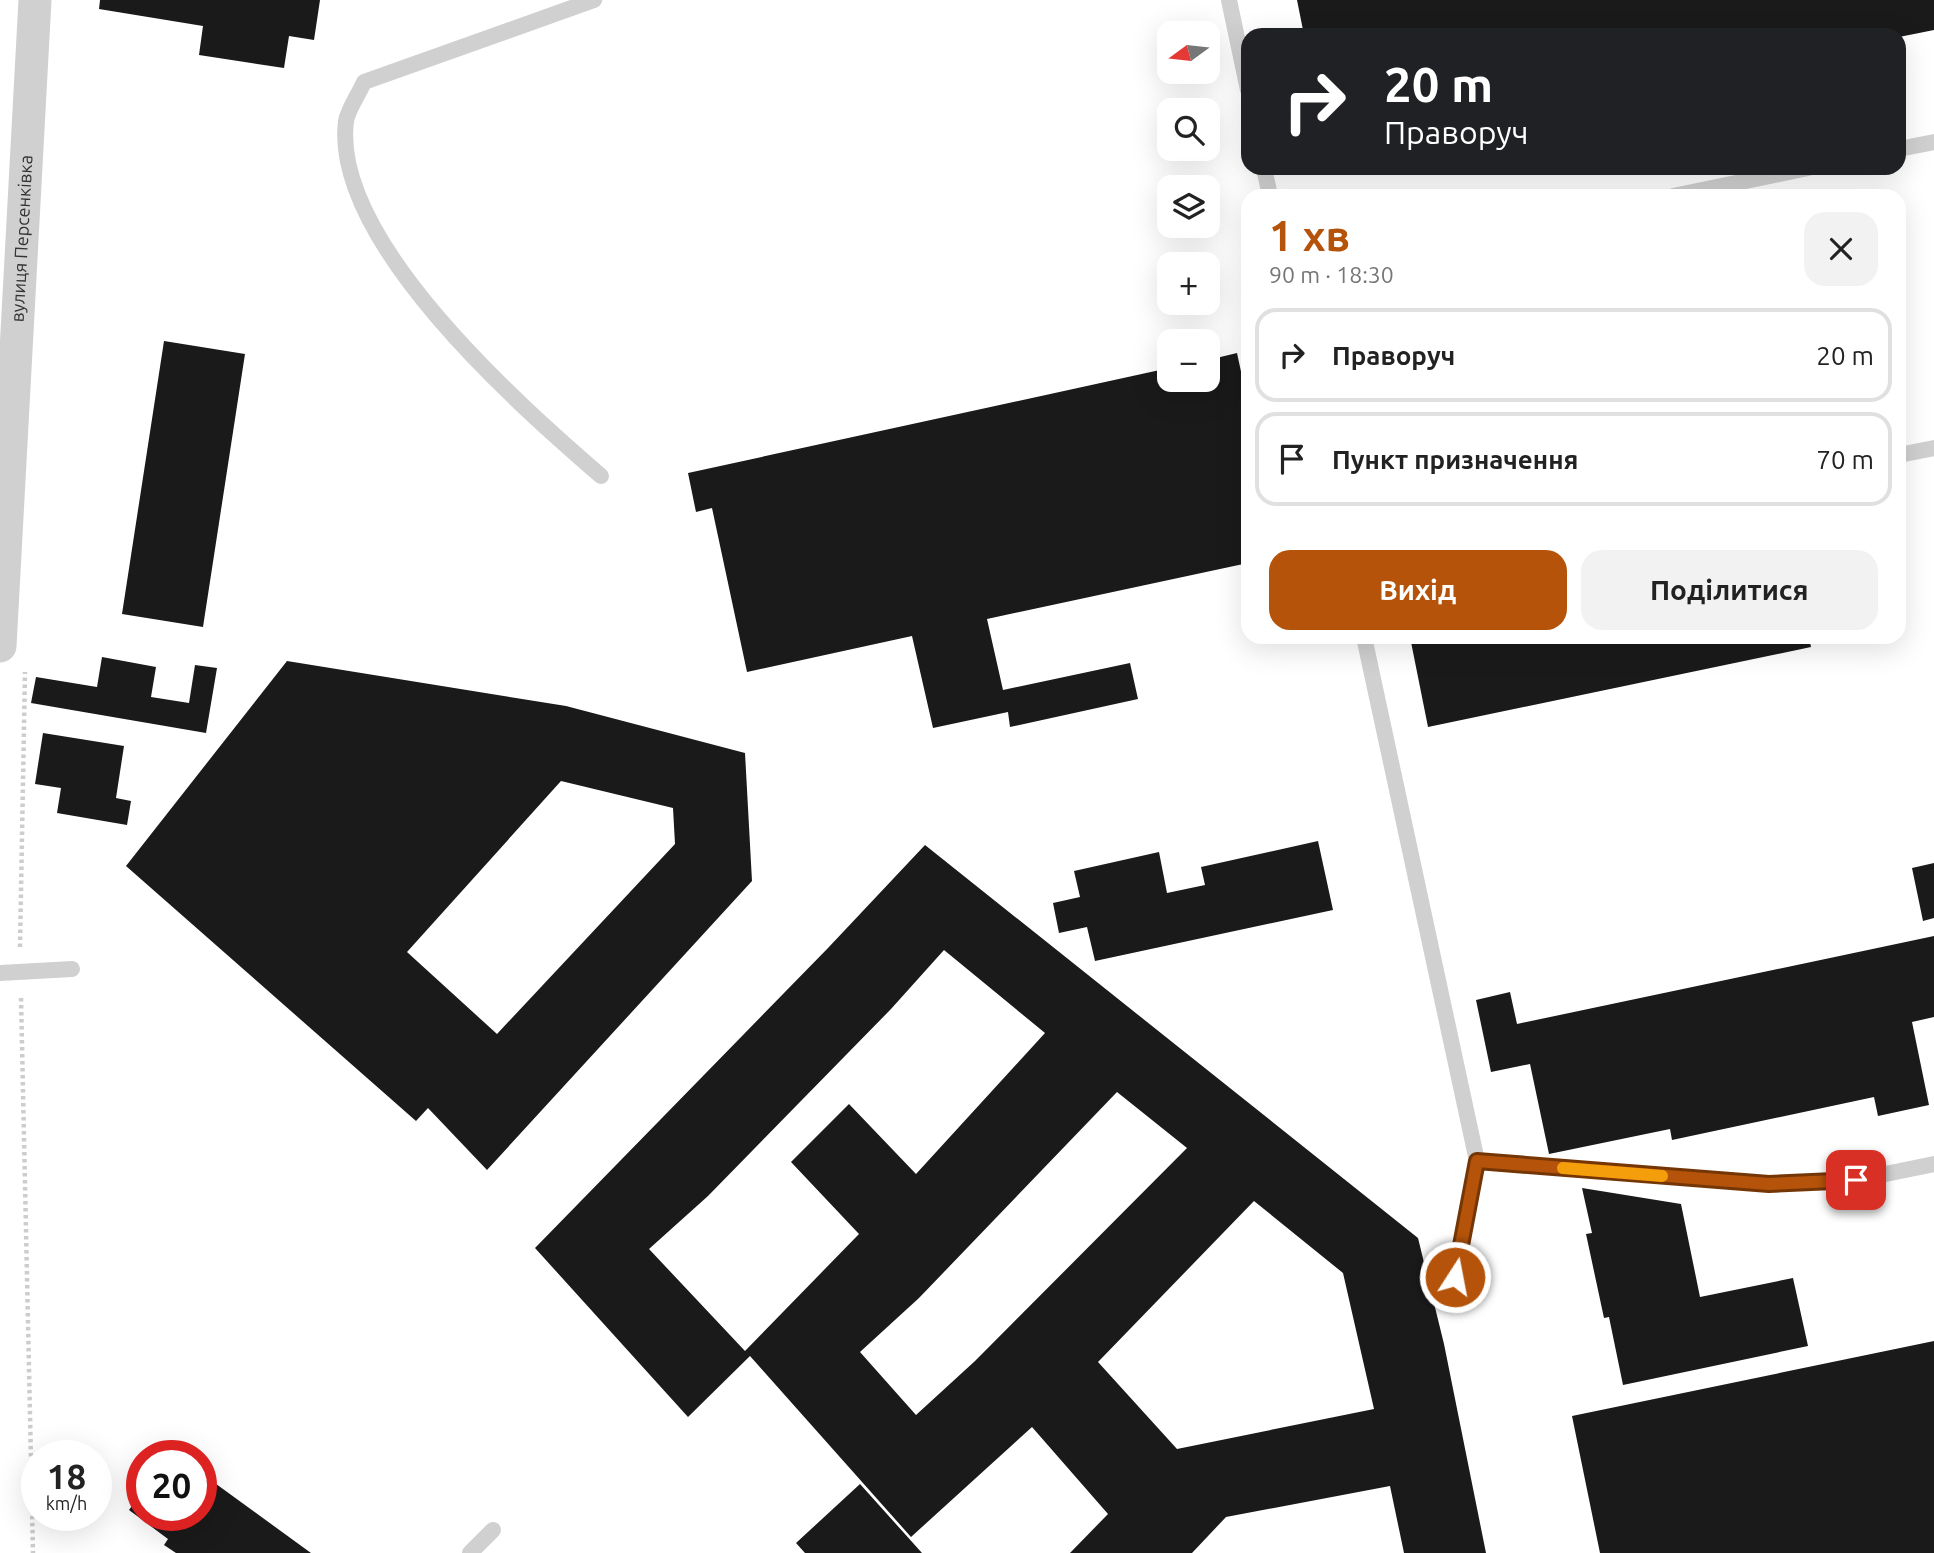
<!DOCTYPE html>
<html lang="uk">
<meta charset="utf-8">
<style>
body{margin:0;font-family:Ubuntu,sans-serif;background:#f2f2f2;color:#222;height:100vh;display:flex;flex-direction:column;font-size:26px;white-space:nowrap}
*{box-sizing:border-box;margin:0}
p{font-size:23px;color:#767676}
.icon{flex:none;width:38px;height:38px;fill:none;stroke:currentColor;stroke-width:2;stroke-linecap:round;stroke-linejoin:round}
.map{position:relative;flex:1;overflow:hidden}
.details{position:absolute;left:1241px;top:189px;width:665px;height:455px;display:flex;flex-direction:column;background:#fff;border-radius:21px;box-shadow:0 7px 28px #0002}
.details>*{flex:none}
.hud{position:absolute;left:1241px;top:28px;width:665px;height:147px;border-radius:21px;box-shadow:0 7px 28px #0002;background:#202124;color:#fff;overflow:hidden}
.needle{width:46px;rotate:255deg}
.fabs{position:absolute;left:1157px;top:21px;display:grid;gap:14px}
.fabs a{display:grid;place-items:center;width:63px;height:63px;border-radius:14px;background:#fff;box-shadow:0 7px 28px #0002;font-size:35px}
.speed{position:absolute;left:21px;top:1440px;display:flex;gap:14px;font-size:35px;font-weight:700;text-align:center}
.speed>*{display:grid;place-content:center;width:91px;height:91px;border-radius:50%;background:#fff;box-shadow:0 7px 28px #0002;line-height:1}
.speed small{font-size:18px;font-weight:400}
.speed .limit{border:10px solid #d22;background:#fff;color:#111}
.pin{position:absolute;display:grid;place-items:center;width:60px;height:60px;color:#fff;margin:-30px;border-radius:14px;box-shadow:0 4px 10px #0006}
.me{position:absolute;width:77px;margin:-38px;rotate:11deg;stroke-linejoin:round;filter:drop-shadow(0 0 5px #0008)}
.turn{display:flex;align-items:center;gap:24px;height:147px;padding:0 28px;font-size:32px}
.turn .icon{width:91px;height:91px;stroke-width:2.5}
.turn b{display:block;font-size:49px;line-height:60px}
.round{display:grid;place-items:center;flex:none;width:74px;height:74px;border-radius:21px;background:#f2f2f2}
.summary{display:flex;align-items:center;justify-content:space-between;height:119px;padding:0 28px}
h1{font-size:42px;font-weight:600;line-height:52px;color:#b45309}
.cta{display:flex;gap:14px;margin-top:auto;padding:14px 28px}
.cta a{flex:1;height:80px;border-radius:21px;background:#b45309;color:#fff;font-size:28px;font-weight:600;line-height:80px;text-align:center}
.cta a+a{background:#f2f2f2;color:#222}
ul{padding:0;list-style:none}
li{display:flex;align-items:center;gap:21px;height:94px;margin:0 14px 10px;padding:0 14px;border:4px solid #e0e0e0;border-radius:21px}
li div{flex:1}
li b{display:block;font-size:26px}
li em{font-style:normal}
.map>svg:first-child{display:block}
.building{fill:#1a1a1a;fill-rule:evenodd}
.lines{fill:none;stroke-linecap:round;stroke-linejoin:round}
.path{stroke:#cdcdcd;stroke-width:4.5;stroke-dasharray:3.5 3.5;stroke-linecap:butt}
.service{stroke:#d0d0d0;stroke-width:16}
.minor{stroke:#d0d0d0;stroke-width:33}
.route-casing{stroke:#753606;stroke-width:18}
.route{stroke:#b45309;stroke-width:12}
.slow{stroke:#f59e0b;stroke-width:12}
.labels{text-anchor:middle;stroke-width:7;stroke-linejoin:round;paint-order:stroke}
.street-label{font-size:18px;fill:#333;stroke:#fff}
</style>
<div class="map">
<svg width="1934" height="1553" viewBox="0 0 1934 1553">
<rect width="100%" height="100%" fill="#fff"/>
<!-- building -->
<path class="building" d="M 100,0 L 320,0 L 314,40 L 289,36 L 284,68 L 199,55 L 203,26 L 99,9 Z
M 1297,0 L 1934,0 L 1934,30 L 1899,37 L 1304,35 Z
M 164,341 L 245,354 L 203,627 L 122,614 Z
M 1237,353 L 1248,404 L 1248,563 L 987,619 L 1003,690 L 1130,663 L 1138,699 L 1010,727 L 1008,712 L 933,728 L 912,636 L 747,672 L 712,508 L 696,512 L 688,473 L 1169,368 L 1169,380 L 1208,380 L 1208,360 Z
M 1410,637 L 1809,637 L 1811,647 L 1428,727 Z
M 102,657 L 156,667 L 151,697 L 189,703 L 195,665 L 217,668 L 206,733 L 31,703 L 36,677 L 97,687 Z
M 287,661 L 566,706 L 745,753 L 752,881 L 487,1170 L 428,1108 L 416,1121 L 126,866 ZM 561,781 L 673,808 L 675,844 L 497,1034 L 407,952 Z
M 43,733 L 124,746 L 116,798 L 131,801 L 127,825 L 57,813 L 61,788 L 35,784 Z
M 1318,841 L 1333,910 L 1095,961 L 1087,927 L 1059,933 L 1053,903 L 1080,897 L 1074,871 L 1159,852 L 1167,893 L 1205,885 L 1201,867 Z
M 925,845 L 1418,1238 L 1444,1344 L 1486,1553 L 1404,1553 L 1390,1486 L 1226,1517 L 1192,1553 L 1070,1553 L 1108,1514 L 1032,1427 L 911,1537 L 750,1356 L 688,1417 L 535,1248 L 828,948 ZM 944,950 L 1045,1033 L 916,1174 L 849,1104 L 791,1162 L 859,1234 L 745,1351 L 649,1249 L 708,1196 L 891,1009 ZM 1117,1092 L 1187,1148 L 975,1361 L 916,1415 L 860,1352 L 919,1298 ZM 1254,1201 L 1343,1273 L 1374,1409 L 1177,1449 L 1098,1362 Z
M 1934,863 L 1934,918 L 1923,921 L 1912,868 Z
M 1934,936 L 1934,1017 L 1912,1022 L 1929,1105 L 1878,1116 L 1874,1097 L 1672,1140 L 1670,1129 L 1549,1154 L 1530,1064 L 1491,1072 L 1476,1000 L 1510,992 L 1517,1024 Z
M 1582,1188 L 1681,1204 L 1700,1297 L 1793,1278 L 1808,1346 L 1623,1385 L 1609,1317 L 1604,1318 L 1586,1234 L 1592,1233 Z
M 1934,1341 L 1934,1553 L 1600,1553 L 1572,1416 Z
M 201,1473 L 311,1553 L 176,1553 L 164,1545 L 168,1539 L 129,1510 L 142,1492 L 142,1516 L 201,1516 Z
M 860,1484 L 922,1553 L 805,1553 L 796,1543 Z"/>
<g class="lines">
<!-- path -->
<path class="path" d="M 20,947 L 25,672
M 21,998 L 33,1553"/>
<!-- service -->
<path class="service" d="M 594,0 L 364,82 C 359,94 348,109 346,121 C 331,240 519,405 601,476
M 1229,0 L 1248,90
M 1899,149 L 1934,142
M 1264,168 L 1270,196
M 1673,196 L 1808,168
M 1899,455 L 1934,448
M 1364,637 L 1477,1161 L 1455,1277
M 0,973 L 72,969
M 1477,1161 L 1769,1184 L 1856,1180 L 1934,1164
M 470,1553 L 493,1530"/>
<!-- minor -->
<path class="minor" id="s1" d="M 0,646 L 35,0"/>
</g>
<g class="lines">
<!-- route casing -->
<g class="route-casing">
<path id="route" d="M 1455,1277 L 1477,1161 L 1769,1184 L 1856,1180"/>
</g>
<!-- route -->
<use href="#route" class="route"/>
<!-- slow -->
<path class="slow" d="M 1563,1168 L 1662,1176"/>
</g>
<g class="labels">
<!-- street labels -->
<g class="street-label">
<text dy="6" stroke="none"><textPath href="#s1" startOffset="408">вулиця Персенківка</textPath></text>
</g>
</g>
</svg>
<div class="fabs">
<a><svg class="needle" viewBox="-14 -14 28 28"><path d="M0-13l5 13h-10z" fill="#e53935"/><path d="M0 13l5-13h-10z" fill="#767676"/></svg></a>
<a><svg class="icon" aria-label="search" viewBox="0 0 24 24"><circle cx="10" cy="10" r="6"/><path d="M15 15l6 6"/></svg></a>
<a><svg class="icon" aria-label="layers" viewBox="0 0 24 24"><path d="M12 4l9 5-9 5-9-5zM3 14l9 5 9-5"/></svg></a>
<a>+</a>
<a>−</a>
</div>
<div class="speed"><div>18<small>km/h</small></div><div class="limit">20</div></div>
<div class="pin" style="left:1856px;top:1180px;background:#d93025"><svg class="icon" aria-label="arrive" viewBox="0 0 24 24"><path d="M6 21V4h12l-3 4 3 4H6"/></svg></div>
<svg class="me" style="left:1455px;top:1277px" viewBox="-20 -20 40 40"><circle r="17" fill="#b45309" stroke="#fff" stroke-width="3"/><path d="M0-11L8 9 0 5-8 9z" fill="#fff"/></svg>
<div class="hud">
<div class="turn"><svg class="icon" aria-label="right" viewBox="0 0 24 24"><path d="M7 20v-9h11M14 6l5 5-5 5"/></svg><div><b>20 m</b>Праворуч</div></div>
</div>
<section class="details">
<div class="summary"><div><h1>1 хв</h1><p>90 m · 18:30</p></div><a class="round"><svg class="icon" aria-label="close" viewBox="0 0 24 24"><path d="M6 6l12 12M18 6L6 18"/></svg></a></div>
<ul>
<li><svg class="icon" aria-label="right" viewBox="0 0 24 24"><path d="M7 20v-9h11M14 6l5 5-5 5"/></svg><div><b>Праворуч</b></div><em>20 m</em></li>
<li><svg class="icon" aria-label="arrive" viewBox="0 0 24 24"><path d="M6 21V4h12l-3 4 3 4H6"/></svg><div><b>Пункт призначення</b></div><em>70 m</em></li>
</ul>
<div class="cta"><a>Вихід</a><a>Поділитися</a></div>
</section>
</div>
